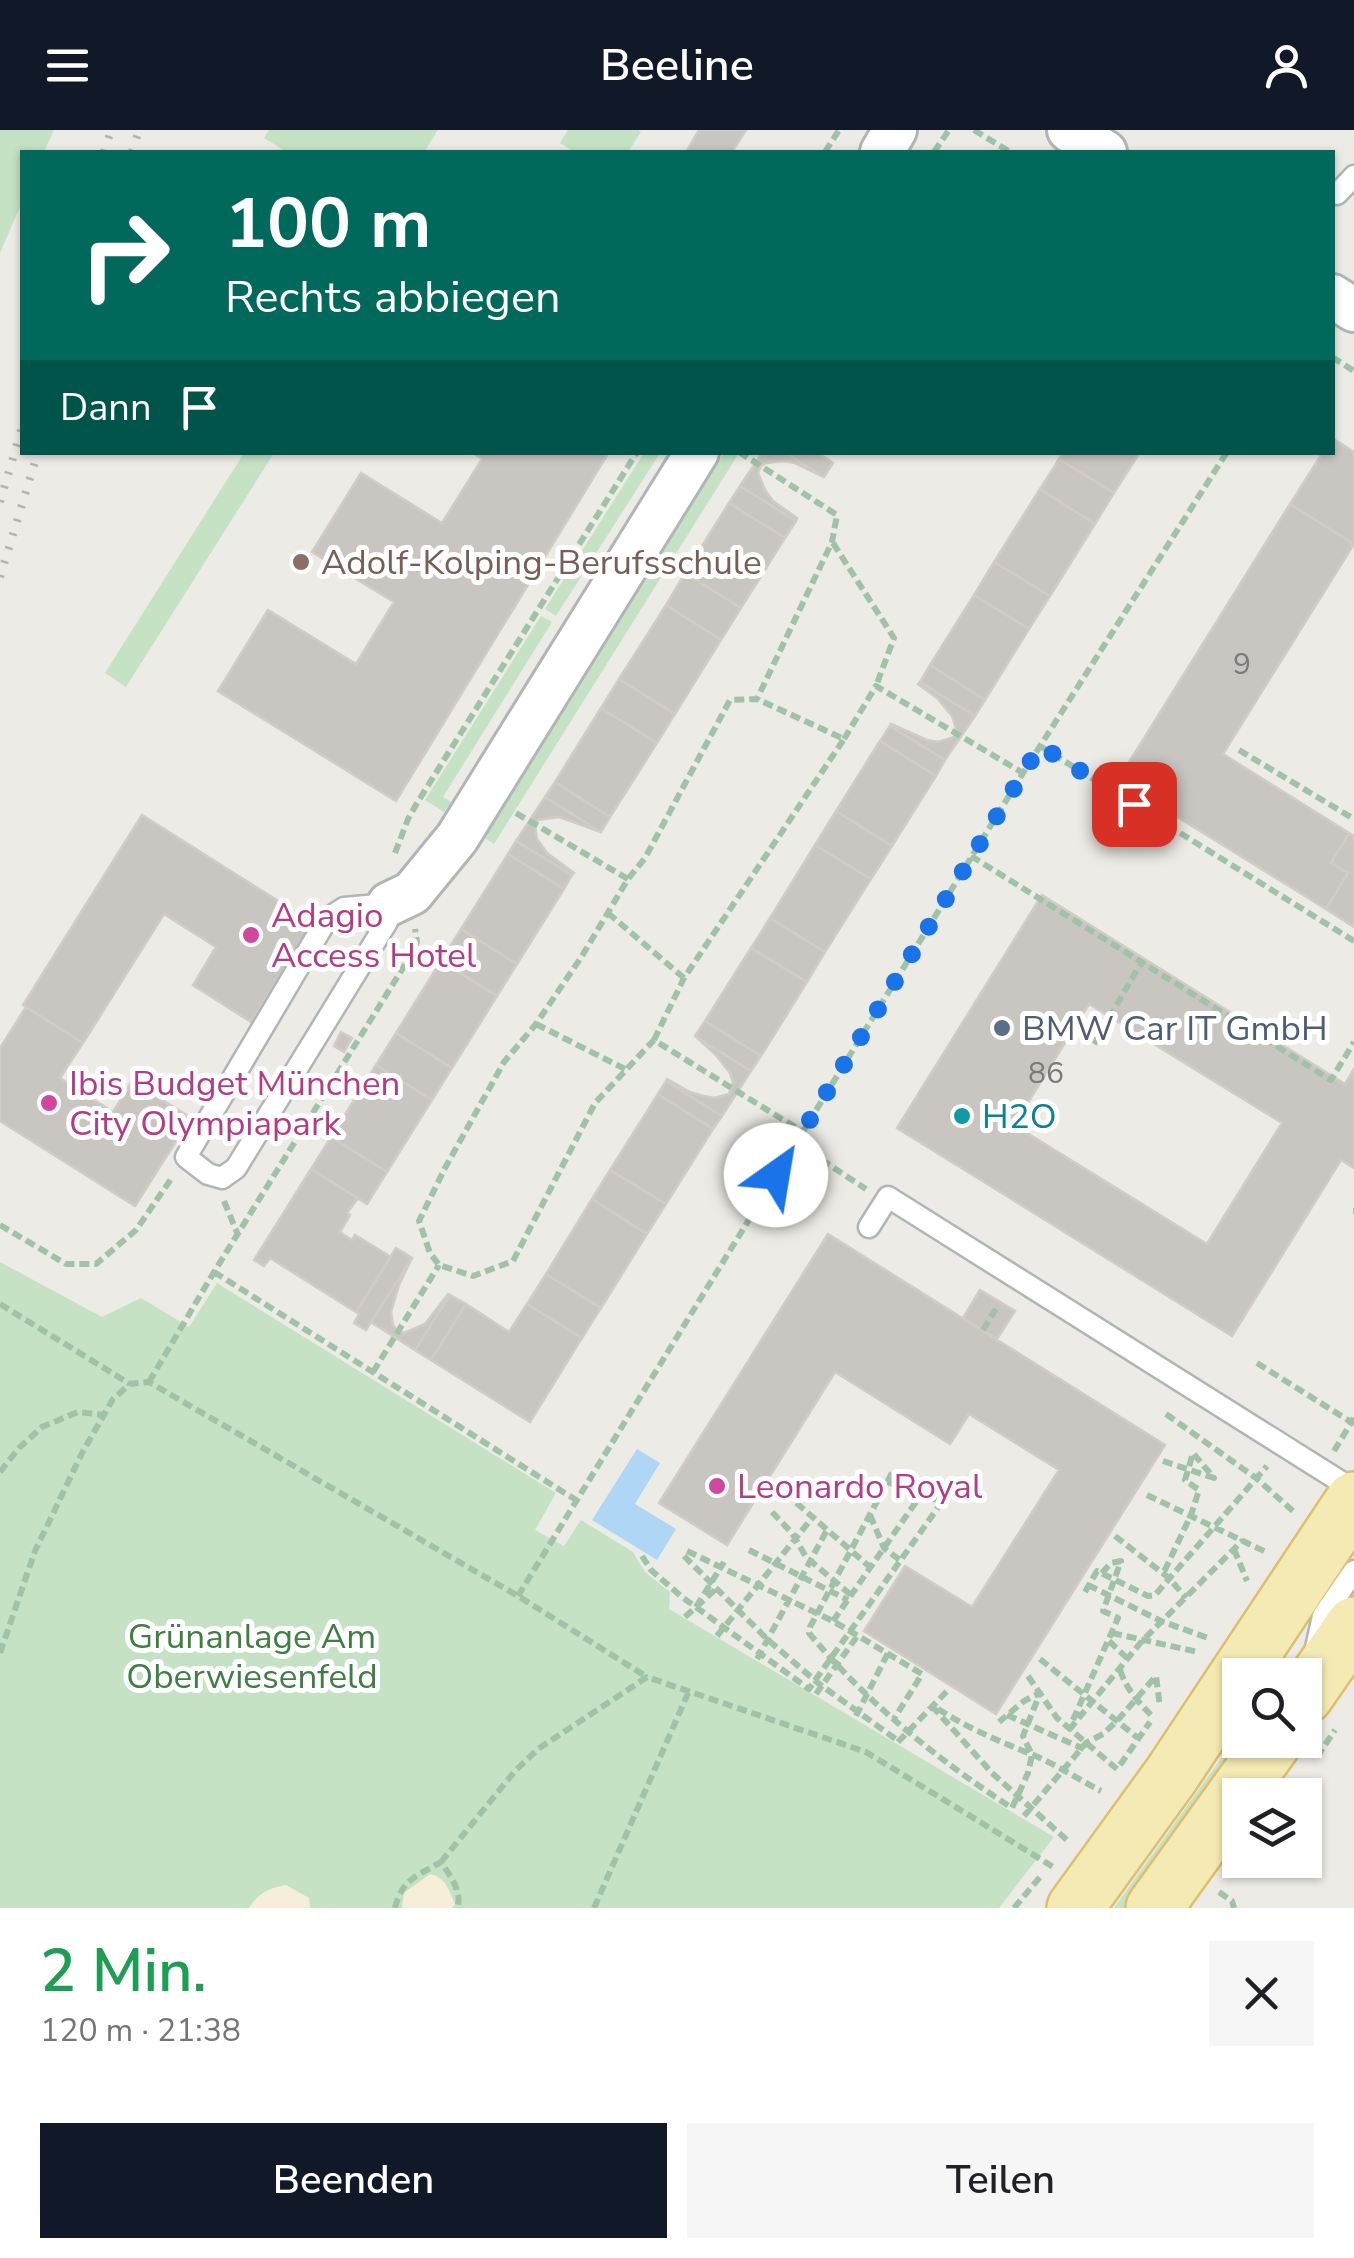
<!DOCTYPE html>
<html lang="de">
<meta charset="utf-8">
<style>
body{margin:0;font-family:"Nunito Sans",sans-serif;background:#f6f6f6;color:#202124;height:100vh;display:flex;flex-direction:column;font-size:38px;white-space:nowrap}
*{box-sizing:border-box;margin:0}
p{font-size:32px;color:#757577}
.icon{flex:none;width:55px;height:55px;fill:none;stroke:currentColor;stroke-width:2;stroke-linecap:round;stroke-linejoin:round}
.map{position:relative;height:1778px;overflow:hidden}
.side{display:flex;flex-direction:column;background:#fff;flex:1}
.side>*{flex:none}
.banner{position:absolute;left:20px;top:20px;width:1315px;height:305px;border-radius:0px;box-shadow:0 2px 8px #0004;background:#00695c;color:#fff;overflow:hidden}
.controls{position:absolute;left:1222px;top:1528px;display:grid;gap:20px}
.controls a{display:grid;place-items:center;width:100px;height:100px;border-radius:0px;background:#fff;box-shadow:0 2px 8px #0004;font-size:50px}
.pin{position:absolute;display:grid;place-items:center;width:85px;height:85px;color:#fff;margin:-42px;border-radius:20px;box-shadow:0 5px 15px #0006}
.me{position:absolute;width:110px;margin:-55px;rotate:32deg;stroke-linejoin:round;filter:drop-shadow(0 0 8px #0008)}
.turn{display:flex;align-items:center;gap:35px;height:210px;padding:0 40px;font-size:45px}
.turn .icon{width:130px;height:130px;stroke-width:2.5}
.turn b{display:block;font-size:70px;line-height:85px}
.then{display:flex;align-items:center;height:95px;padding:0 40px;background:#0003;gap:20px;font-size:38px}
.round{display:grid;place-items:center;flex:none;width:105px;height:105px;border-radius:0px;background:#f6f6f6}
.head{display:flex;align-items:center;justify-content:space-between;height:170px;padding:0 40px}
h1{font-size:60px;font-weight:600;line-height:75px;color:#1e9e55}
.primary-button{display:flex;gap:20px;margin-top:auto;padding:20px 40px}
.primary-button a{flex:1;height:115px;border-radius:0px;background:#111827;color:#fff;font-size:40px;font-weight:600;line-height:115px;text-align:center}
.primary-button a+a{background:#f6f6f6;color:#202124}
header{display:flex;justify-content:space-between;align-items:center;height:130px;padding:0 40px;background:#111827;color:#fff;font-size:45px;font-weight:600}
.map>svg:first-child{display:block}
.green{fill:#c5e2c5}
.sand{fill:#f6eed8}
.water{fill:#afd6f4}
.building{fill:#c9c6c2;stroke:#d1cdc4;stroke-width:2.5;fill-rule:evenodd}
.lines{fill:none;stroke-linecap:round;stroke-linejoin:round}
.lane-casing{stroke:#b2b5b8;stroke-width:25}
.street-casing{stroke:#b2b5b8;stroke-width:48}
.primary-casing{stroke:#dfbe6c;stroke-width:60}
.path{stroke:#9fc2a9;stroke-width:6;stroke-dasharray:10 5;stroke-linecap:butt}
.lane{stroke:#fff;stroke-width:20}
.street{stroke:#fff;stroke-width:42}
.primary{stroke:#f4eab3;stroke-width:55}
.rail{stroke:#b3b4b4;stroke-width:8;stroke-dasharray:2.5 12;stroke-linecap:butt}
.route{stroke:#1a73e8;stroke-width:18;stroke-dasharray:0 32.4}
.education-dot{fill:#8d6e63;stroke:#fff;stroke-width:4}
.hotel-dot{fill:#d1479c;stroke:#fff;stroke-width:4}
.service-dot{fill:#5c6f8a;stroke:#fff;stroke-width:4}
.culture-dot{fill:#0f9aa8;stroke:#fff;stroke-width:4}
.labels{text-anchor:middle;stroke-width:10;stroke-linejoin:round;paint-order:stroke}
.number-label{font-size:30px;fill:#787a7c}
.education-label{font-size:35px;fill:#785e54;stroke:#fff;text-anchor:start}
.hotel-label{font-size:35px;fill:#b23c85;stroke:#fff;text-anchor:start}
.service-label{font-size:35px;fill:#4e5e75;stroke:#fff;text-anchor:start}
.culture-label{font-size:35px;fill:#0d838f;stroke:#fff;text-anchor:start}
.park-label{font-size:35px;fill:#407f43;stroke:#fff}
</style>
<header><svg class="icon" aria-label="menu" viewBox="0 0 24 24"><path d="M4 6h16M4 12h16M4 18h16"/></svg>Beeline<svg class="icon" aria-label="person" viewBox="0 0 24 24"><circle cx="12" cy="8" r="4"/><path d="M4 21q1-7 8-7t8 7"/></svg></header>
<div class="map">
<svg width="1354" height="1778" viewBox="0 0 1354 1778">
<rect width="100%" height="100%" fill="#edebe5"/>
<!-- green -->
<path class="green" d="M 0,0 L 54,0 L 44,22 L 22,22 L 22,72 L 0,123 Z
M 269,0 L 438,0 L 424,22 L 287,22 L 264,8 Z
M 568,0 L 638,0 L 641,2 L 628,22 L 574,22 L 560,13 Z
M 244,323 L 274,323 L 126,557 L 105,543 Z
M 644,323 L 660,323 L 556,486 L 545,479 Z
M 724,323 L 739,323 L 494,714 L 474,701 L 482,690 L 491,695 Z
M 541,486 L 552,492 L 443,667 L 451,672 L 444,682 L 425,670 Z
M 0,1132 L 102,1187 L 141,1168 L 189,1197 L 217,1153 L 556,1363 L 535,1400 L 564,1416 L 581,1390 L 633,1422 L 645,1442 L 670,1462 L 669,1479 L 1054,1707 L 999,1778 L 0,1778 Z
M 1240,1602 L 1240,1610 L 1244,1610 L 1125,1778 L 1114,1778 Z"/>
<!-- sand -->
<path class="sand" d="M 430,1744 C 446,1747 449,1761 455,1774 L 452,1778 L 402,1778 L 404,1763 Z
M 286,1755 L 309,1768 L 310,1778 L 249,1778 C 258,1763 269,1758 286,1755 Z"/>
<!-- water -->
<path class="water" d="M 637,1319 L 660,1333 L 635,1374 L 676,1399 L 657,1430 L 592,1390 Z"/>
<!-- building -->
<path class="building" d="M 699,0 L 746,0 L 732,22 L 686,22 Z
M 1332,308 L 1354,322 L 1354,414 L 1290,374 L 1323,322 L 1332,322 Z
M 472,322 L 609,322 L 396,671 L 218,561 L 268,480 L 356,534 L 394,472 L 312,422 L 361,343 L 442,393 L 482,329 Z
M 763,322 L 784,322 L 824,347 L 795,333 L 784,331 L 766,333 L 761,336 L 758,343 L 765,360 L 773,371 L 797,388 L 796,391 L 740,356 Z
M 784,322 L 817,322 L 833,333 L 824,347 Z
M 1063,322 L 1140,322 L 1114,363 L 1059,329 Z
M 1059,329 L 1114,363 L 1095,394 L 1040,359 Z
M 740,356 L 796,391 L 785,408 L 729,373 Z
M 1040,359 L 1095,394 L 1050,466 L 994,432 Z
M 729,373 L 785,408 L 741,478 L 685,443 Z
M 1290,374 L 1354,414 L 1223,624 L 1349,703 L 1331,733 L 1348,743 L 1326,779 L 1118,650 Z
M 994,432 L 1050,466 L 1029,499 L 974,465 Z
M 685,443 L 741,478 L 721,510 L 666,475 Z
M 974,465 L 1029,499 L 985,570 L 930,535 Z
M 666,475 L 721,510 L 675,584 L 619,549 Z
M 930,535 L 985,570 L 975,586 L 920,552 Z
M 619,549 L 675,584 L 657,613 L 601,578 Z
M 920,552 L 975,586 L 945,630 L 890,596 L 891,594 L 927,610 L 938,612 L 954,607 L 957,602 L 952,586 L 937,568 L 918,554 Z
M 601,578 L 657,613 L 610,687 L 555,652 Z
M 890,596 L 945,630 L 936,646 L 880,611 Z
M 880,611 L 936,646 L 892,716 L 836,681 Z
M 555,652 L 610,687 L 601,702 L 545,667 Z
M 545,667 L 601,702 L 559,687 L 538,690 L 535,696 L 537,709 L 547,723 L 574,743 L 572,745 L 516,711 Z
M 836,681 L 892,716 L 871,749 L 815,715 Z
M 142,685 L 313,793 L 251,892 L 193,855 L 216,817 L 164,784 L 83,913 L 23,875 Z
M 1349,703 L 1354,706 L 1354,797 L 1326,779 L 1348,743 L 1331,733 Z
M 516,711 L 572,745 L 564,759 L 508,724 Z
M 815,715 L 871,749 L 825,822 L 770,788 Z
M 508,724 L 564,759 L 517,834 L 461,799 Z
M 1042,765 L 1345,954 L 1354,939 L 1354,1038 L 1341,1030 L 1232,1206 L 897,998 ZM 1089,874 L 1282,993 L 1207,1114 L 1014,995 Z
M 770,788 L 825,822 L 807,852 L 751,818 Z
M 461,799 L 517,834 L 497,866 L 441,831 Z
M 751,818 L 807,852 L 761,926 L 705,891 Z
M 441,831 L 497,866 L 452,938 L 396,903 Z
M 26,877 L 83,913 L 60,948 L 113,982 L 132,951 L 191,988 L 135,1076 L 0,991 L 0,918 Z
M 705,891 L 761,926 L 751,941 L 695,906 Z
M 341,902 L 352,908 L 344,922 L 334,916 Z
M 396,903 L 452,938 L 432,970 L 376,935 Z
M 695,906 L 751,941 L 722,986 L 666,951 L 667,949 L 690,962 L 703,966 L 714,968 L 729,964 L 733,952 L 730,943 L 715,924 Z
M 376,935 L 432,970 L 387,1042 L 331,1007 Z
M 666,951 L 722,986 L 713,999 L 658,964 Z
M 658,964 L 713,999 L 666,1074 L 610,1040 Z
M 331,1007 L 387,1042 L 367,1074 L 311,1039 Z
M 311,1039 L 358,1068 L 347,1083 L 350,1085 L 340,1102 L 352,1110 L 355,1105 L 391,1127 L 356,1182 L 270,1128 L 264,1136 L 254,1130 Z
M 610,1040 L 666,1074 L 647,1104 L 592,1069 Z
M 592,1069 L 647,1104 L 601,1178 L 546,1144 Z
M 828,1104 L 1165,1315 L 996,1584 L 864,1501 L 905,1436 L 972,1477 L 1059,1340 L 969,1284 L 950,1314 L 835,1242 L 727,1415 L 659,1373 Z
M 396,1118 L 412,1128 L 366,1200 L 354,1193 L 359,1184 L 356,1182 Z
M 412,1128 L 399,1155 L 391,1182 L 393,1195 L 398,1201 L 404,1203 L 425,1194 L 448,1164 L 450,1165 L 415,1220 L 371,1192 Z
M 546,1144 L 601,1178 L 582,1208 L 527,1174 Z
M 980,1160 L 1015,1181 L 997,1209 L 963,1188 Z
M 450,1165 L 466,1174 L 431,1230 L 415,1220 Z
M 466,1174 L 509,1202 L 527,1174 L 582,1208 L 530,1292 L 431,1230 Z"/>
<g class="lines">
<!-- lane casing -->
<g class="lane-casing">
<path id="lane" d="M 1337,64 L 1354,46
M 389,774 L 387,792 L 236,1038 L 222,1048 L 208,1044 L 186,1027 L 327,789 L 344,778 Z
M 869,1097 L 888,1067 L 1354,1360
M 1316,1518 L 1323,1486 L 1354,1441"/>
</g>
<!-- street casing -->
<g class="street-casing">
<path id="street" d="M 1069,0 L 1105,22
M 882,22 L 895,0
M 1332,166 L 1354,180
M 389,774 L 412,763 L 457,708 L 697,322"/>
</g>
<!-- primary casing -->
<g class="primary-casing">
<path id="primary" d="M 1305,1566 L 1354,1495
M 1075,1778 L 1172,1644 L 1354,1370
M 1154,1778 L 1275,1610"/>
</g>
<!-- path -->
<path class="path" d="M 974,0 L 1010,22
M 825,22 L 839,0
M 934,22 L 949,0
M 1332,227 L 1354,241
M 739,322 L 837,385 L 832,412 L 757,569
M 833,413 L 894,508 L 876,556
M 844,609 L 876,556 L 1023,643
M 1040,616 L 1354,811
M 1239,620 L 1354,689
M 516,683 L 628,749
M 395,723 L 408,689 L 417,673 L 637,322
M 971,726 L 1331,950 L 1354,912
M 608,783 L 684,848
M 536,894 L 625,939
M 654,910 L 684,848 L 844,609 L 757,569 L 730,570 L 645,728 L 628,749 L 582,826 L 536,894 L 504,932 L 445,1038 L 419,1091 L 430,1123 L 439,1135 L 473,1146 L 513,1131 L 595,973 L 654,910 L 803,1002
M 1094,914 L 1141,833
M 796,1013 L 866,1059
M 224,1071 L 238,1105
M 1353,1081 L 1354,1081
M 0,1095 L 66,1134 L 96,1134 L 136,1100 L 171,1049
M 214,1142 L 576,1370
M 0,1174 L 130,1254
M 983,1200 L 996,1179
M 1257,1233 L 1351,1292
M 373,1242 L 439,1135
M 149,1252 L 214,1142 L 406,833 L 417,812 L 415,799
M 1166,1284 L 1256,1348 L 1294,1382
M 1334,1321 L 1354,1288
M 1163,1331 L 1214,1348 L 1193,1323 L 1185,1350 L 1199,1360 L 1191,1385 L 1163,1444
M 0,1342 L 19,1318 L 42,1297 L 78,1282 L 104,1285
M 892,1343 L 810,1497 L 809,1503 C 866,1572 938,1630 1012,1678 L 1028,1643 L 1032,1625 L 1023,1606 L 1040,1563 L 1024,1571 L 999,1592
M 785,1363 L 871,1438
M 1147,1365 L 1266,1422
M 772,1382 L 792,1403 L 806,1427 L 851,1465
M 870,1385 L 884,1418 L 901,1431
M 1115,1406 L 1169,1448 L 1186,1468
M 1234,1419 L 1247,1451
M 749,1420 L 848,1470
M 687,1421 L 833,1491 L 922,1544 L 894,1589
M 642,1426 L 651,1440 L 682,1467 L 809,1559 L 942,1372 L 887,1352
M 684,1426 L 768,1510 L 818,1553 L 897,1610
M 1088,1455 L 1161,1491 L 1208,1508
M 1085,1462 L 1097,1441 L 1148,1466 L 1155,1465 L 1267,1336
M 518,1466 L 1023,643 L 1227,322
M 696,1477 L 724,1432
M 685,1487 L 717,1458
M 833,1491 L 925,1359
M 1112,1503 L 1198,1522
M 717,1506 L 812,1388
M 1109,1511 L 1128,1529
M 0,1523 L 35,1421 L 82,1323 L 113,1269 L 130,1254 L 149,1252 L 518,1466 L 647,1547
M 757,1529 L 827,1400
M 1040,1529 L 1138,1608
M 1120,1540 C 1127,1560 1138,1572 1153,1587
M 1028,1546 L 1057,1588 L 1117,1639
M 816,1564 L 858,1505
M 932,1576 L 992,1643 L 1067,1710
M 938,1579 C 968,1598 998,1611 1031,1624 C 1055,1634 1078,1649 1101,1661
M 1007,1585 L 1084,1619
M 856,1586 L 888,1523
M 1073,1590 L 1118,1488 L 1103,1481 L 1121,1431 L 1111,1433 L 1101,1444
M 1069,1600 L 1142,1511 L 1243,1410
M 898,1612 L 948,1560
M 1317,1627 L 1335,1600
M 1120,1635 L 1150,1592
M 1024,1686 L 1086,1613 L 1103,1604 L 1117,1591 L 1156,1546 L 1160,1577
M 441,1732 L 515,1641 L 538,1619 L 647,1547 L 866,1622 L 1055,1738
M 1219,1762 L 1232,1771 L 1234,1778
M 395,1778 C 402,1749 417,1746 441,1732 C 450,1746 463,1762 457,1778
M 594,1778 L 689,1561
M 1014,1778 L 1040,1747"/>
<!-- lane -->
<use href="#lane" class="lane"/>
<!-- street -->
<use href="#street" class="street"/>
<!-- primary -->
<use href="#primary" class="primary"/>
<!-- rail -->
<path class="rail" d="M 104,22 L 111,0
M 132,22 L 139,0
M 0,372 L 22,297
M 0,447 L 38,322"/>
</g>
<g class="lines">
<!-- route -->
<path class="route" d="M 776,1045 L 1040,616 L 1134,674"/>
</g>
<!-- markers -->
<circle class="education-dot" cx="301" cy="432" r="10"/>
<g class="hotel-dot">
<circle cx="251" cy="805" r="10"/>
<circle cx="49" cy="973" r="10"/>
<circle cx="717" cy="1356" r="10"/>
</g>
<circle class="service-dot" cx="1002" cy="898" r="10"/>
<circle class="culture-dot" cx="962" cy="986" r="10"/>
<g class="labels">
<!-- number labels -->
<g class="number-label">
<text x="1242" y="544">9</text>
<text x="1046" y="953">86</text>
</g>
<!-- education labels -->
<g class="education-label">
<text x="321" y="444">Adolf-Kolping-Berufsschule</text>
</g>
<!-- hotel labels -->
<g class="hotel-label">
<text x="271" y="797">Adagio<tspan x="271" dy="40">Access Hotel</tspan></text>
<text x="69" y="965">Ibis Budget München<tspan x="69" dy="40">City Olympiapark</tspan></text>
<text x="737" y="1368">Leonardo Royal</text>
</g>
<!-- service labels -->
<g class="service-label">
<text x="1022" y="910">BMW Car IT GmbH</text>
</g>
<!-- culture labels -->
<g class="culture-label">
<text x="982" y="998">H2O</text>
</g>
<!-- park labels -->
<g class="park-label">
<text x="252" y="1518">Grünanlage Am<tspan x="252" dy="40">Oberwiesenfeld</tspan></text>
</g>
</g>
</svg>
<div class="controls">
<a><svg class="icon" aria-label="search" viewBox="0 0 24 24"><circle cx="10" cy="10" r="6"/><path d="M15 15l6 6"/></svg></a>
<a><svg class="icon" aria-label="layers" viewBox="0 0 24 24"><path d="M12 4l9 5-9 5-9-5zM3 14l9 5 9-5"/></svg></a>
</div>
<div class="pin" style="left:1134px;top:674px;background:#d93025"><svg class="icon" aria-label="arrive" viewBox="0 0 24 24"><path d="M6 21V4h12l-3 4 3 4H6"/></svg></div>
<svg class="me" style="left:776px;top:1045px" viewBox="-20 -20 40 40"><circle r="19" fill="#fff"/><path d="M0-13L10 11 0 6-10 11z" fill="#1a73e8"/></svg>
<div class="banner">
<div class="turn"><svg class="icon" aria-label="right" viewBox="0 0 24 24"><path d="M7 20v-9h11M14 6l5 5-5 5"/></svg><div><b>100 m</b>Rechts abbiegen</div></div>
<div class="then">Dann<svg class="icon" aria-label="arrive" viewBox="0 0 24 24"><path d="M6 21V4h12l-3 4 3 4H6"/></svg></div>
</div>
</div>
<section class="side">
<div class="head"><div><h1>2 Min.</h1><p>120 m · 21:38</p></div><a class="round"><svg class="icon" aria-label="close" viewBox="0 0 24 24"><path d="M6 6l12 12M18 6L6 18"/></svg></a></div>
<div class="primary-button"><a>Beenden</a><a>Teilen</a></div>
</section>
